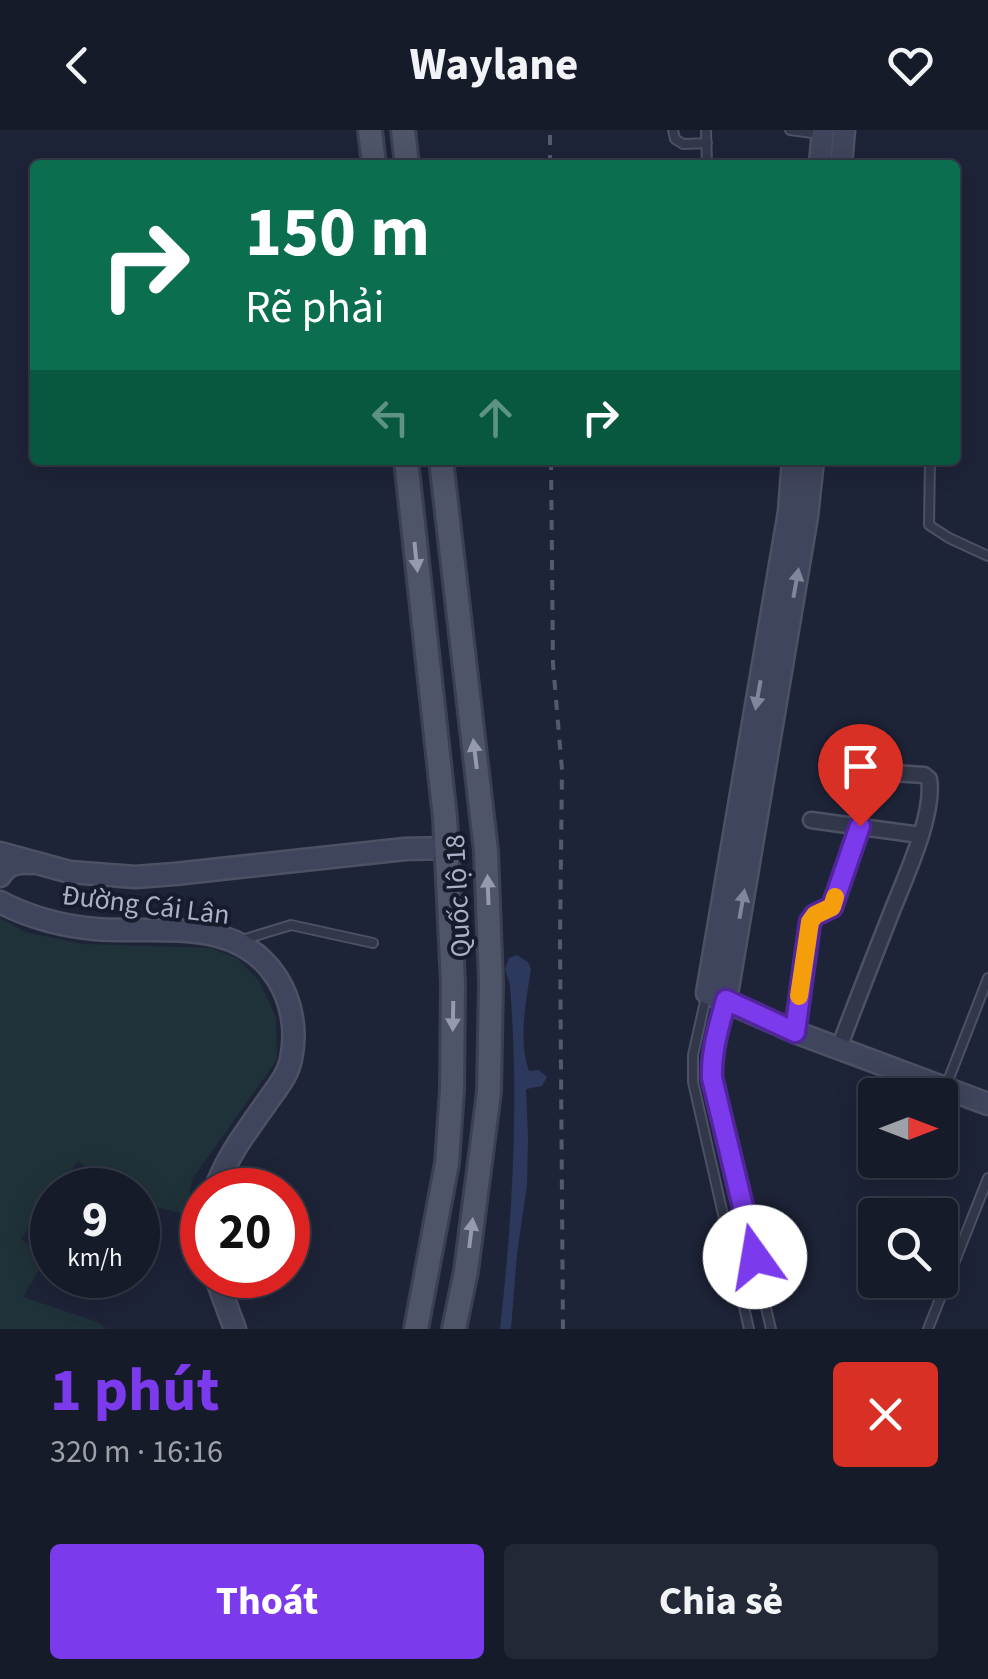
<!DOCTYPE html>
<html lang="vi">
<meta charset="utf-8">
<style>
body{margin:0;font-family:"Source Sans 3",sans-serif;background:#232836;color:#f1f3f6;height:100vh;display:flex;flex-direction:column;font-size:38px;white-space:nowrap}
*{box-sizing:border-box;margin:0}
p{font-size:32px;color:#9ea1a8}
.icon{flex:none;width:55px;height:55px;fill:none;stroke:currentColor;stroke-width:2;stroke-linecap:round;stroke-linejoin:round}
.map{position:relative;height:1199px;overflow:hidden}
.side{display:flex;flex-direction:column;background:#161b2a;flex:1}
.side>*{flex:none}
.top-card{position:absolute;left:30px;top:30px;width:930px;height:305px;border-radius:10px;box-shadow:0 5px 25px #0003,0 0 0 2px #353947;background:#0b6e4f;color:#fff;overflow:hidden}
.needle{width:65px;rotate:90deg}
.tools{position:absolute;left:858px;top:948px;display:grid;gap:20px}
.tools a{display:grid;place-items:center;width:100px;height:100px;border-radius:10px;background:#161b2a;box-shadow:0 5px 25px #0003,0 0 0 2px #353947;font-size:50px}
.speed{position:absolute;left:30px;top:1038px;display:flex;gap:20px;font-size:50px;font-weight:700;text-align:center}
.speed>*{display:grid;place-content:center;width:130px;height:130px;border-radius:50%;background:#161b2a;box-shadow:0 5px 25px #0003,0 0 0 2px #353947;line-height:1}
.speed small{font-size:25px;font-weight:400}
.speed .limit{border:15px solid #d22;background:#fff;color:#111}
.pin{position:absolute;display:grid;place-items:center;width:85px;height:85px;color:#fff;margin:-102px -42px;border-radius:50% 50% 50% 0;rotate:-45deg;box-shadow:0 0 10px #0007}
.pin .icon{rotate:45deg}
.me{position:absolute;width:110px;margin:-55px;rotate:347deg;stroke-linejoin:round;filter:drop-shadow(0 0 8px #0008)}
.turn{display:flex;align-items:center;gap:35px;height:210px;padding:0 50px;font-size:45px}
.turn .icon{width:130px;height:130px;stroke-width:2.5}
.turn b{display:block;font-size:70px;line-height:85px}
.lanes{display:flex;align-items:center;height:95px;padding:0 50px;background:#0003;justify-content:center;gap:50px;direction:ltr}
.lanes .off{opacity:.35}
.round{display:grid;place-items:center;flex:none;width:105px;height:105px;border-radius:10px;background:#232836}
.summary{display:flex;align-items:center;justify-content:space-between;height:170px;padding:0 50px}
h1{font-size:60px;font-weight:700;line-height:75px;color:#7c3aed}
.button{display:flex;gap:20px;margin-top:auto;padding:20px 50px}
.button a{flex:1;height:115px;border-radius:10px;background:#7c3aed;color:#fff;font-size:40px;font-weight:700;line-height:115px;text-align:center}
.button a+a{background:#232836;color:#f1f3f6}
header{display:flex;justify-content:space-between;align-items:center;height:130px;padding:0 50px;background:#161b2a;font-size:45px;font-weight:700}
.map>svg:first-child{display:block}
.green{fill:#203239}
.water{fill:#2d385d}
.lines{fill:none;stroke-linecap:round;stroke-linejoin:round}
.lane-casing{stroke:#4c5164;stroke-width:12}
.street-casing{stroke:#4c5164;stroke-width:19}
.secondary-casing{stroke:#4c5164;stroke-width:25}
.primary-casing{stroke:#3b4052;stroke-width:28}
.lane{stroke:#323749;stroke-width:8}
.street{stroke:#323749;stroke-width:14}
.secondary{stroke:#3f455c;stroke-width:20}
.primary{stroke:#4f5569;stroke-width:22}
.rail{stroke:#535a70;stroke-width:4;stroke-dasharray:10 10;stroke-linecap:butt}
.oneway{fill:#959aaf}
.oneway2{fill:#80869c}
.route-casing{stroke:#51269a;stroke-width:25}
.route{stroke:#7c3aed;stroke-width:18}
.slow{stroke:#f59e0b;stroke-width:18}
.labels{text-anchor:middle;stroke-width:8;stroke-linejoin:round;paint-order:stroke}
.street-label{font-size:28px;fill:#acb1c6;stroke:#171c2d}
</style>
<header><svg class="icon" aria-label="back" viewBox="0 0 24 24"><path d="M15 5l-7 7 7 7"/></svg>Waylane<svg class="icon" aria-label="heart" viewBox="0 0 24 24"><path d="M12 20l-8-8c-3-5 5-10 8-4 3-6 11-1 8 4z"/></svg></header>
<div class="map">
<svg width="988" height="1199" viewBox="0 0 988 1199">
<rect width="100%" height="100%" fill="#1e2438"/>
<!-- green -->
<path class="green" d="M 0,788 L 25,802 L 83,814 L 210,818 L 237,828 L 259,851 L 276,887 L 277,930 L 192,1049 L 187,1085 L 138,1072 L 138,1060 L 115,1060 L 78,1031 L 57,1060 L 52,1060 L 52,1066 L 21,1109 L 46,1128 L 23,1167 L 97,1192 L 106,1199 L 0,1199 Z"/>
<!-- water -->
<path class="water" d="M 517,825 L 528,832 L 531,839 C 526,871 518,910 529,941 L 539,940 L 547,947 L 542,956 L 526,959 L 528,1007 L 527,1055 L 517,1124 L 511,1199 L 500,1199 C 513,1084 519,970 510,855 L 505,839 L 509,828 Z"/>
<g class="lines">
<!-- lane casing -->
<g class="lane-casing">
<path id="lane" d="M 673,0 L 675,9 L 683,14 L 707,13
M 706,0 L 707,35
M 790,0 L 820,4
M 930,330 L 929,395 L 949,408 L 988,426
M 242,810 L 291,795 L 373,813
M 706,867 L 693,925 L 693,952 L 749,1199
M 725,872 L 711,929 L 712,948 L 771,1199
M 946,956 L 988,848
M 928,1199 L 988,1048"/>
</g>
<!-- street casing -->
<g class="street-casing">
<path id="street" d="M 828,634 L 877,642 L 924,645 L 929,649 C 935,684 905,748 892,781 C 874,827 856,872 839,918
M 811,690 L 920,705
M 795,902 L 810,791 L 815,785 L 832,777 L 860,696"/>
</g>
<!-- secondary casing -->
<g class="secondary-casing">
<path id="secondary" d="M 820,35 L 823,0
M 841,35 L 844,0
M 793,330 L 789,382 L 707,863 L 795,902 L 988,974
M 0,723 L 70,742 L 135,747 L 175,744 L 405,719 L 447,718
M 0,746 C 8,734 17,732 31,733
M 0,772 C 29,787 62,796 95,799 C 159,804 237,785 277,848 C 292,872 297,901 291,929 C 288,946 275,960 265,975 C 246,1002 226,1028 215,1060
M 726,870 L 807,386 L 813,330
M 215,1145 L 235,1199"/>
</g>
<!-- primary casing -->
<g class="primary-casing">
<path id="primary" d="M 370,0 L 374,35
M 403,0 L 407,35
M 406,330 L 445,688 L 453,853 L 452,960 L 447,1033 L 416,1199
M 441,330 L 486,721 L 491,853 L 489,962 L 466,1141 L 454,1199"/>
</g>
<!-- lane -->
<use href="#lane" class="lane"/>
<!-- street -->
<use href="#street" class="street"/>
<!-- secondary -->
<use href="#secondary" class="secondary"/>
<!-- primary -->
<use href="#primary" class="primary"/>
<!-- rail -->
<path class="rail" d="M 550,35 L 550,0
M 551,330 L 553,534 L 562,640 L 560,810 L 563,1199"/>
</g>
<!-- one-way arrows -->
<defs><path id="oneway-solid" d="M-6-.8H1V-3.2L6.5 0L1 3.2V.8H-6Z" transform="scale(2.5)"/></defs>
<g class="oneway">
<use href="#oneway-solid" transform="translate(416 427) rotate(84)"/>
<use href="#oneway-solid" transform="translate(475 624) rotate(-97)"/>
<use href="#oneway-solid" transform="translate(488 760) rotate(-92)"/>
<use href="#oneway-solid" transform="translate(453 886) rotate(91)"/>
<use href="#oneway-solid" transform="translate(471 1103) rotate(-83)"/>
</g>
<g class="oneway2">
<use href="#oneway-solid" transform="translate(796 453) rotate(-80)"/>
<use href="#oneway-solid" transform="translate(758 565) rotate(100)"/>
<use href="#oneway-solid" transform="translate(742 774) rotate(-80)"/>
</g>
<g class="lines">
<!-- route casing -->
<g class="route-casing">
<path id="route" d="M 755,1127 L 712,948 C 711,921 719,896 726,870 L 795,902 L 810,792 L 815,785 L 832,777 L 860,696"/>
</g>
<!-- route -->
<use href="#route" class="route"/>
<!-- slow -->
<path class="slow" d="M 799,866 L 810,792 L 815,785 L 832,777 L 835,767"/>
</g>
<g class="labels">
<!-- street labels -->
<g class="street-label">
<text transform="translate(457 766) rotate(-93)" y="10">Quốc lộ 18</text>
<text transform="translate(146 774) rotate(7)" y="10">Đường Cái Lân</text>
</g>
</g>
</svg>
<div class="tools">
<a><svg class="needle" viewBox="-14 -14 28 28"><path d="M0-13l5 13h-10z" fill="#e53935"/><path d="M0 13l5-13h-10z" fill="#9ea1a8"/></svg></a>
<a><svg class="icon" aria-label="search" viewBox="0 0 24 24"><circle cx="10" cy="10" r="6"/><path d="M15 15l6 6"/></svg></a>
</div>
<div class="speed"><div>9<small>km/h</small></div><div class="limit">20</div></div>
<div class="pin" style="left:860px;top:696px;background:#d93025"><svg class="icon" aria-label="arrive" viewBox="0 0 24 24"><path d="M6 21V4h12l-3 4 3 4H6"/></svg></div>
<svg class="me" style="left:755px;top:1127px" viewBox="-20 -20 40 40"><circle r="19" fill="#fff"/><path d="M0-13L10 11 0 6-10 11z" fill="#7c3aed"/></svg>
<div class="top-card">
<div class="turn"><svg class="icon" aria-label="right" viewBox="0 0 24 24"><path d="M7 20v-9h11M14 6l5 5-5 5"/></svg><div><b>150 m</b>Rẽ phải</div></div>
<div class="lanes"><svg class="icon off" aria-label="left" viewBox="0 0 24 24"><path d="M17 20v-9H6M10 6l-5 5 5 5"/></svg><svg class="icon off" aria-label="ahead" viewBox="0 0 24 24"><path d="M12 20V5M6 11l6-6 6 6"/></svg><svg class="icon" aria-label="right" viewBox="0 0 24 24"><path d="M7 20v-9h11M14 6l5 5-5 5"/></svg></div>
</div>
</div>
<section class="side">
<div class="summary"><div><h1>1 phút</h1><p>320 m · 16:16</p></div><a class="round" style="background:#d93025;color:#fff"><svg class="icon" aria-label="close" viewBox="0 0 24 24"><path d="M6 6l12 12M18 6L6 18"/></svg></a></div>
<div class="button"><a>Thoát</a><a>Chia sẻ</a></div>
</section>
